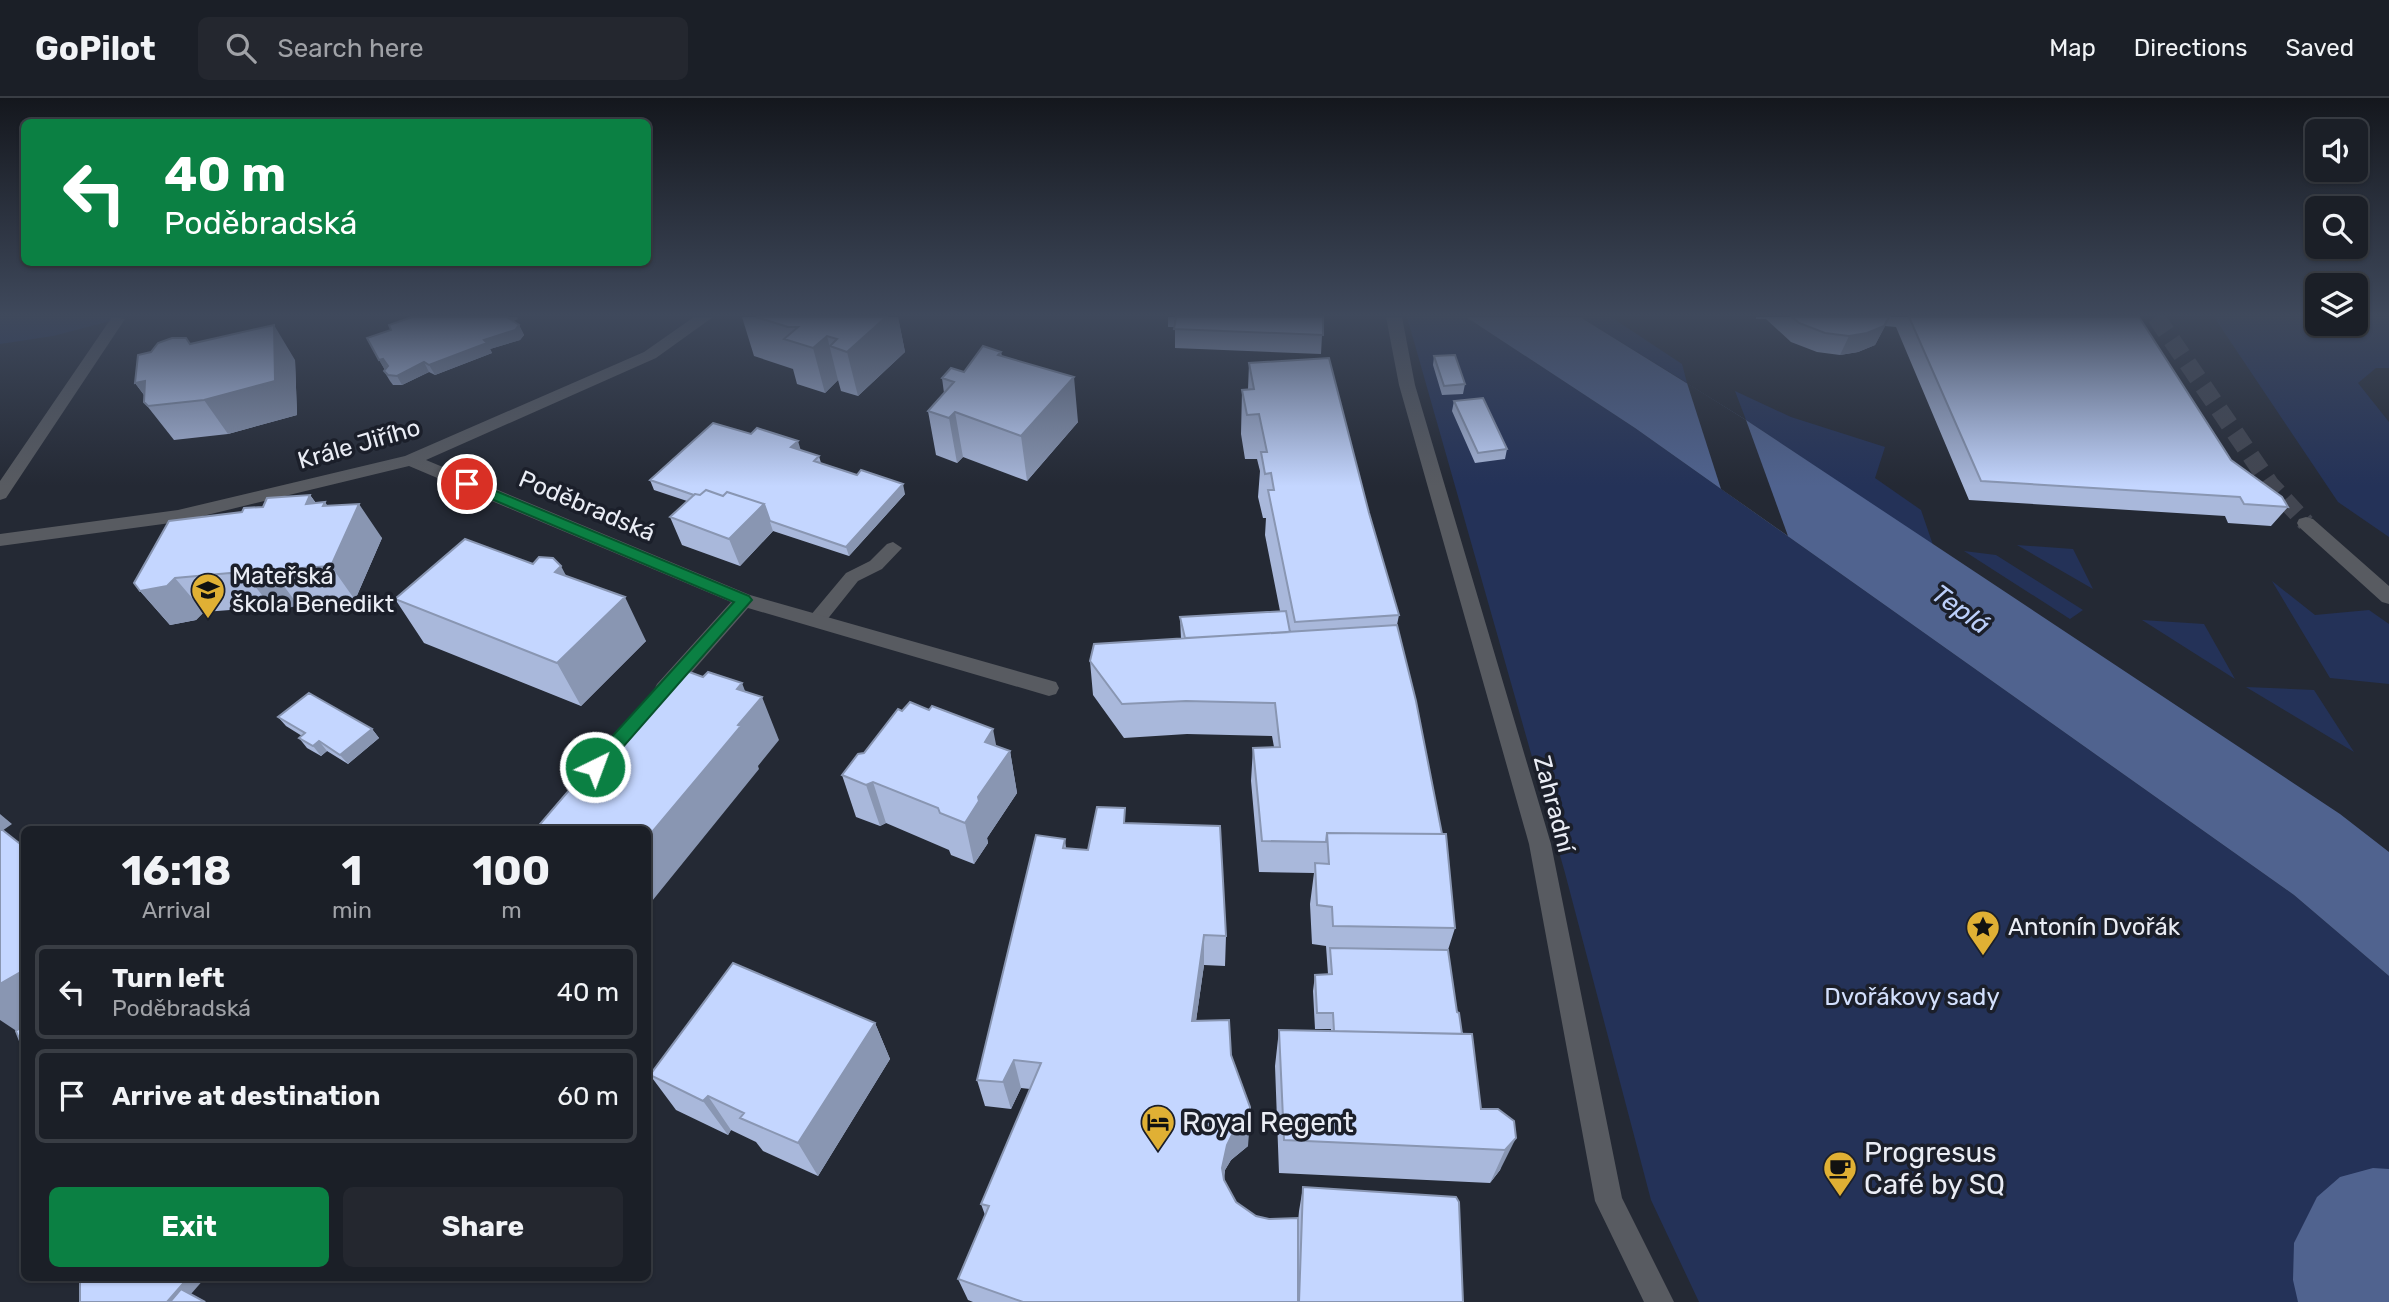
<!DOCTYPE html>
<meta charset="utf-8">
<style>
body{margin:0;font-family:Rubik,sans-serif;background:#24272f;color:#f1f3f6;height:100vh;display:flex;flex-direction:column;font-size:26px;white-space:nowrap}
*{box-sizing:border-box;margin:0}
p{font-size:23px;color:#a0a2a7}
.icon{flex:none;width:38px;height:38px;fill:none;stroke:currentColor;stroke-width:2;stroke-linecap:round;stroke-linejoin:round}
.map{position:relative;flex:1;overflow:hidden}
.side{position:absolute;left:21px;top:728px;width:630px;height:455px;display:flex;flex-direction:column;background:#1b1f27;border-radius:10px;box-shadow:0 2px 5px #0004,0 0 0 2px #393d44}
.side>*{flex:none}
.guide{position:absolute;left:21px;top:21px;width:630px;height:147px;border-radius:10px;box-shadow:0 2px 5px #0004,0 0 0 2px #393d44;background:#0b8043;color:#fff;overflow:hidden}
.controls{position:absolute;left:2305px;top:21px;display:grid;gap:14px}
.controls a{display:grid;place-items:center;width:63px;height:63px;border-radius:10px;background:#1b1f27;box-shadow:0 2px 5px #0004,0 0 0 2px #393d44;font-size:35px}
.pin{position:absolute;display:grid;place-items:center;width:60px;height:60px;color:#fff;margin:-30px;border:4px solid #fff;border-radius:50%;box-shadow:0 2px 7px #0007}
.me{position:absolute;width:77px;margin:-38px;rotate:42deg;stroke-linejoin:round;filter:drop-shadow(0 0 5px #0008)}
.turn{display:flex;align-items:center;gap:24px;height:147px;padding:0 28px;font-size:32px}
.turn .icon{width:91px;height:91px;stroke-width:2.5}
.turn b{display:block;font-size:49px;line-height:60px}
.eta{display:flex;justify-content:space-evenly;align-items:center;height:119px;text-align:center}
.eta b{font-size:42px;font-weight:700;line-height:49px}
.button{display:flex;gap:14px;margin-top:auto;padding:14px 28px}
.button a{flex:1;height:80px;border-radius:10px;background:#0b8043;color:#fff;font-size:28px;font-weight:700;line-height:80px;text-align:center}
.button a+a{background:#24272f;color:#f1f3f6}
ul{padding:0;list-style:none}
li{display:flex;align-items:center;gap:21px;height:94px;margin:0 14px 10px;padding:0 14px;border:4px solid #393d44;border-radius:10px}
li div{flex:1}
li b{display:block;font-size:26px}
li em{font-style:normal}
header{display:flex;align-items:center;gap:42px;box-sizing:border-box;height:98px;padding:0 35px;background:#1b1f27;border-bottom:2px solid #393d44}
header strong{font-size:33px}
nav{display:flex;gap:38px;margin-inline-start:auto;font-size:24px}
.search{width:490px;height:63px;background:#24272f;display:flex;align-items:center;gap:18px;box-sizing:border-box;padding:0 24px;border-radius:10px;color:#a0a2a7;font-size:26px}
.map>svg:first-child{display:block}
.green{fill:#243258}
.water{fill:#50638f}
.pier{fill:#242934}
.lines{fill:none;stroke-linecap:round;stroke-linejoin:round}
.minor-tunnel{stroke:#424651;stroke-width:18;stroke-dasharray:18 10;stroke-linecap:butt}
.service{fill:#585b61;fill-rule:evenodd}
.minor{fill:#585b61;fill-rule:evenodd}
.wall{fill:#a9b8db}
.shaded-wall{fill:#8996b2}
.building{fill:#c4d6ff;stroke:#8996b2;stroke-width:2}
.route{fill:#0b8043;stroke:#07532c;stroke-width:2}
.labels{text-anchor:middle;stroke-width:7;stroke-linejoin:round;paint-order:stroke}
.street-label{font-size:24px;fill:#eaedf5;stroke:#1b1f2a}
.poi-label{font-size:24px;fill:#eaedf5;stroke:#1b1f2a;text-anchor:start}
.park-label{font-size:24px;fill:#d3e0fd;stroke:#1b1f2a}
.water-label{font-size:26px;font-style:italic;fill:#bccffa;stroke:#1b1f2a}
.near-poi-label{font-size:28px;fill:#eaedf5;stroke:#1b1f2a;text-anchor:start}
</style>
<header>
<strong>GoPilot</strong>
<div class="search"><svg class="icon" aria-label="search" viewBox="0 0 24 24"><circle cx="10" cy="10" r="6"/><path d="M15 15l6 6"/></svg>Search here</div>
<nav><a>Map</a><a>Directions</a><a>Saved</a></nav>
</header>
<div class="map">
<svg width="2389" height="1204" viewBox="0 0 2389 1204">
<rect width="100%" height="100%" fill="#242934"/>
<!-- green -->
<path class="green" d="M 0,219 L 126,219 L 53,238 L 0,246 Z
M 1407,219 L 1466,219 L 1635,330 L 2294,797 L 2389,878 L 2389,1204 L 1699,1204 L 1651,1102 L 1565,775 Z
M 1580,219 L 1611,219 L 1682,266 L 1687,285 Z
M 2214,219 L 2317,219 L 2317,226 L 2356,226 L 2356,219 L 2389,219 L 2389,270 L 2376,270 L 2358,285 L 2389,324 L 2389,439 L 2338,404 Z
M 1735,293 L 1791,319 L 1885,349 L 1875,380 L 1921,412 L 1933,447 L 1746,322 Z
M 2017,447 L 2073,451 L 2093,491 Z
M 1964,453 L 1996,457 L 2083,512 L 2070,521 Z
M 2272,483 L 2315,517 L 2369,512 L 2389,526 L 2389,586 L 2330,580 Z
M 2142,522 L 2204,526 L 2235,581 Z
M 2246,589 L 2314,592 L 2354,654 Z"/>
<!-- water -->
<path class="water" d="M 1466,219 L 1580,219 L 1746,322 L 2340,716 L 2389,754 L 2389,878 L 2294,797 L 1635,330 Z
M 2373,1070 L 2389,1071 L 2389,1204 L 2298,1204 L 2293,1182 L 2294,1145 L 2317,1099 L 2340,1079 Z"/>
<!-- pier -->
<path class="pier" d="M 1687,285 L 1746,322 L 1788,438 L 1721,391 Z"/>
<g class="lines">
<!-- minor-tunnel -->
<path class="minor-tunnel" d="M 2156,219 L 2270,386 L 2306,425"/>
<!-- service -->
<path class="service" d="M 112,219 L 125,221 L 6,400 L 0,402 L 0,383 Z
M 893,444 L 902,450 L 882,471 L 858,483 L 822,528 L 810,528 L 807,523 L 810,518 L 846,475 L 870,463 L 887,446 Z"/>
<!-- minor -->
<path class="minor" d="M 694,219 L 713,219 L 656,260 L 426,362 L 750,497 L 1056,584 L 1059,590 L 1056,596 L 1049,598 L 748,510 L 671,598 L 657,598 L 654,592 L 657,586 L 731,504 L 409,368 L 178,424 L 0,448 L 0,436 L 178,412 L 405,358 L 644,254 Z
M 1386,219 L 1402,219 L 1415,287 L 1551,746 L 1622,1100 L 1674,1204 L 1644,1204 L 1595,1103 L 1529,746 L 1399,287 Z
M 2306,419 L 2313,421 L 2389,488 L 2389,506 L 2382,504 L 2299,429 L 2297,425 L 2299,421 Z"/>
</g>
<!-- wall -->
<path class="wall" d="M 742,219 L 898,219 L 905,254 L 858,298 L 841,293 L 838,282 L 825,295 L 797,286 L 793,271 L 754,258 Z
M 1168,219 L 1323,219 L 1321,256 L 1175,250 L 1175,229 L 1168,229 Z
M 1756,219 L 2139,219 L 2231,362 L 2288,409 L 2271,428 L 2228,425 L 2225,418 L 1969,402 L 1896,229 L 1885,228 L 1875,247 L 1858,254 L 1840,257 L 1817,254 L 1791,244 L 1766,221 L 1756,221 Z
M 518,221 L 513,223 L 519,227 L 524,237 L 520,242 L 490,251 L 492,255 L 435,277 L 429,274 L 402,287 L 393,287 L 390,283 L 384,273 L 385,272 L 367,240 Z
M 190,246 L 295,262 L 297,317 L 228,336 L 174,342 L 144,304 L 144,297 L 135,285 Z
M 1001,254 L 1002,258 L 1078,324 L 1027,383 L 963,359 L 957,365 L 936,357 L 928,313 L 944,295 L 942,280 L 964,274 Z
M 1434,258 L 1465,286 L 1463,296 L 1442,297 L 1433,267 Z
M 1249,265 L 1369,415 L 1399,517 L 1397,527 L 1455,830 L 1448,852 L 1457,914 L 1481,1011 L 1514,1023 L 1500,1072 L 1490,1085 L 1279,1075 L 1275,968 L 1279,932 L 1331,933 L 1331,931 L 1315,931 L 1313,893 L 1315,877 L 1328,876 L 1326,848 L 1312,846 L 1310,806 L 1314,775 L 1259,774 L 1251,683 L 1253,650 L 1274,649 L 1272,638 L 1187,636 L 1124,640 L 1093,597 L 1090,563 L 1181,541 L 1180,519 L 1280,513 L 1265,437 L 1266,420 L 1263,420 L 1258,399 L 1260,373 L 1257,361 L 1245,361 L 1241,336 L 1242,292 L 1248,291 Z
M 1454,303 L 1507,351 L 1505,361 L 1475,365 L 1452,313 Z
M 801,353 L 819,358 L 821,365 L 905,396 L 849,458 L 773,433 L 740,468 L 682,447 L 670,419 L 687,403 L 654,392 L 650,382 Z
M 310,397 L 316,405 L 325,404 L 327,408 L 382,440 L 355,502 L 298,507 L 275,514 L 257,510 L 204,514 L 196,522 L 170,527 L 140,493 L 242,414 Z
M 566,478 L 646,543 L 581,608 L 424,545 L 395,501 Z
M 278,619 L 372,631 L 379,640 L 348,666 L 327,653 L 321,658 L 307,650 L 299,640 L 302,638 L 286,628 Z
M 996,648 L 1010,653 L 1017,695 L 987,740 L 988,745 L 974,766 L 951,757 L 949,752 L 886,725 L 880,728 L 856,719 L 842,677 Z
M 1127,726 L 1226,838 L 1225,868 L 1204,867 L 1196,923 L 1231,957 L 1248,1048 L 1231,1062 L 1225,1072 L 1224,1082 L 1236,1104 L 1256,1118 L 1269,1121 L 1298,1124 L 1299,1113 L 1303,1089 L 1463,1204 L 973,1204 L 968,1202 L 958,1181 L 985,1117 L 981,1106 L 1030,991 L 1021,990 L 1011,1011 L 985,1008 L 977,982 L 1065,741 L 1066,750 L 1088,752 Z
M 875,925 L 890,961 L 818,1078 L 763,1053 L 756,1044 L 731,1032 L 728,1037 L 676,1012 L 650,977 Z"/>
<!-- shaded-wall -->
<path class="shaded-wall" d="M 504,219 L 517,219 L 518,221 L 507,225 Z
M 886,219 L 898,219 L 905,254 L 858,298 L 847,254 Z
M 1890,219 L 1875,247 L 1858,254 L 1840,257 L 1849,238 Z
M 274,227 L 295,262 L 297,317 L 228,336 L 204,302 Z
M 519,227 L 524,237 L 520,242 L 490,251 L 492,255 L 435,277 L 429,267 Z
M 827,238 L 838,282 L 825,295 L 813,250 Z
M 383,261 L 388,270 L 385,272 L 379,262 Z
M 424,264 L 429,274 L 402,287 L 397,278 Z
M 1074,279 L 1078,324 L 1027,383 L 1021,338 Z
M 145,283 L 152,307 L 135,285 Z
M 955,314 L 963,359 L 957,365 L 949,320 Z
M 798,343 L 801,353 L 791,349 Z
M 903,386 L 905,396 L 849,458 L 846,449 Z
M 310,397 L 334,432 L 306,406 Z
M 325,404 L 346,436 L 359,406 L 382,440 L 355,502 L 331,468 L 323,408 Z
M 764,406 L 773,433 L 740,468 L 729,441 Z
M 561,468 L 584,512 L 555,474 Z
M 272,472 L 298,507 L 275,514 L 248,479 Z
M 175,480 L 204,514 L 196,522 L 170,527 L 140,493 Z
M 625,499 L 646,543 L 581,608 L 557,565 Z
M 742,585 L 752,611 L 762,599 L 779,642 L 758,668 L 759,671 L 648,808 L 648,739 L 737,591 Z
M 372,631 L 379,640 L 348,666 L 340,657 Z
M 993,631 L 1000,667 L 1010,653 L 1017,695 L 987,740 L 988,745 L 974,766 L 965,725 L 978,699 L 985,644 Z
M 319,643 L 327,653 L 321,658 L 313,648 Z
M 873,684 L 886,725 L 880,728 L 866,687 Z
M 0,716 L 12,726 L 2,733 L 0,747 Z
M 1204,837 L 1204,867 L 1192,951 L 1192,923 Z
M 24,872 L 24,938 L 0,922 L 0,886 Z
M 875,925 L 890,961 L 818,1078 L 798,1045 Z
M 1014,962 L 1021,990 L 1011,1011 L 1003,984 Z
M 708,998 L 731,1032 L 728,1037 L 703,1003 Z
M 1250,1022 L 1248,1048 L 1231,1062 L 1225,1072 L 1221,1094 L 1222,1070 L 1227,1047 L 1232,1037 Z
M 1516,1040 L 1500,1072 L 1490,1085 L 1505,1052 Z
M 188,1180 L 205,1180 L 191,1196 L 206,1204 L 167,1204 Z"/>
<!-- building -->
<path class="building" d="M 412,219 L 507,219 L 519,227 L 515,232 L 484,242 L 487,245 L 429,267 L 424,264 L 397,278 L 388,277 L 384,273 L 388,268 L 383,261 L 379,262 L 367,240 L 391,232 L 389,227 Z
M 756,219 L 886,219 L 847,254 L 830,248 L 837,241 L 827,238 L 813,250 L 784,241 L 798,229 L 788,229 Z
M 1176,219 L 1323,219 L 1323,237 L 1174,231 Z
M 1792,219 L 1889,219 L 1884,228 L 1867,235 L 1849,238 L 1825,235 L 1799,225 Z
M 1909,219 L 2139,219 L 2231,362 L 2282,399 L 2288,409 L 2244,406 L 2240,399 L 1981,383 Z
M 274,227 L 275,283 L 204,302 L 148,308 L 144,304 L 145,283 L 135,285 L 138,257 L 151,254 L 158,245 L 172,240 L 186,240 L 190,246 Z
M 983,248 L 1001,254 L 998,257 L 1074,279 L 1021,338 L 955,314 L 949,320 L 928,313 L 954,284 L 942,280 L 951,270 L 964,274 Z
M 1455,257 L 1465,286 L 1444,288 L 1434,258 Z
M 1329,260 L 1369,415 L 1399,517 L 1295,524 L 1268,392 L 1274,392 L 1271,375 L 1265,376 L 1261,354 L 1267,354 L 1259,316 L 1247,317 L 1242,292 L 1254,291 L 1249,265 Z
M 1483,300 L 1507,351 L 1478,355 L 1454,303 Z
M 713,325 L 751,336 L 757,330 L 798,343 L 791,349 L 819,358 L 814,363 L 857,377 L 861,372 L 903,386 L 846,449 L 770,423 L 764,406 L 727,394 L 723,398 L 706,392 L 700,397 L 695,396 L 694,397 L 650,382 Z
M 706,392 L 723,398 L 727,394 L 764,406 L 729,441 L 670,419 L 695,396 L 700,397 Z
M 310,397 L 306,406 L 325,404 L 323,408 L 359,406 L 331,468 L 272,472 L 248,479 L 230,475 L 175,480 L 167,488 L 140,493 L 134,485 L 169,423 L 242,414 L 244,410 L 263,409 L 267,400 Z
M 465,441 L 533,466 L 539,459 L 553,460 L 561,468 L 555,474 L 625,499 L 557,565 L 395,501 Z
M 1286,513 L 1290,534 L 1185,540 L 1180,519 Z
M 1397,527 L 1416,603 L 1442,736 L 1327,735 L 1326,744 L 1262,743 L 1253,650 L 1280,649 L 1275,605 L 1186,603 L 1122,606 L 1090,563 L 1094,546 Z
M 681,571 L 703,579 L 708,574 L 742,585 L 737,591 L 762,599 L 738,627 L 741,628 L 648,739 L 648,732 L 535,732 L 613,641 L 616,642 Z
M 309,595 L 372,631 L 340,657 L 319,643 L 313,648 L 299,640 L 305,635 L 278,619 Z
M 910,604 L 929,612 L 932,608 L 993,631 L 985,644 L 1010,653 L 978,699 L 979,703 L 965,725 L 940,715 L 938,710 L 873,684 L 866,687 L 842,677 L 858,656 L 864,655 L 898,611 L 902,613 Z
M 1097,709 L 1125,710 L 1124,725 L 1220,728 L 1226,838 L 1204,837 L 1192,923 L 1229,922 L 1231,957 L 1250,1009 L 1250,1022 L 1232,1037 L 1227,1047 L 1222,1070 L 1224,1082 L 1236,1104 L 1256,1118 L 1269,1121 L 1298,1120 L 1298,1204 L 1023,1204 L 958,1181 L 989,1108 L 981,1106 L 1041,965 L 1014,962 L 1003,984 L 977,982 L 1036,737 L 1065,741 L 1063,750 L 1088,752 Z
M 0,730 L 24,749 L 24,872 L 0,886 Z
M 1327,735 L 1446,736 L 1455,830 L 1333,828 L 1332,809 L 1317,807 L 1315,765 L 1329,766 Z
M 1330,850 L 1448,852 L 1457,914 L 1459,915 L 1462,936 L 1334,933 L 1333,915 L 1317,915 L 1315,877 L 1332,876 Z
M 733,865 L 875,925 L 798,1045 L 740,1020 L 744,1015 L 708,998 L 703,1003 L 650,977 Z
M 24,927 L 24,953 L 16,933 Z
M 1279,932 L 1472,936 L 1481,1011 L 1498,1011 L 1514,1023 L 1516,1040 L 1505,1052 L 1284,1042 Z
M 1303,1089 L 1456,1099 L 1459,1104 L 1463,1204 L 1299,1204 Z
M 80,1180 L 188,1180 L 167,1204 L 80,1204 Z
M 181,1191 L 205,1204 L 170,1204 Z"/>
<!-- sky -->
<linearGradient id="sky" x2="0" y2="1"><stop stop-color="#14171d"/><stop offset="0.56" stop-color="#3f495c"/><stop offset="1" stop-color="#3f495c" stop-opacity="0"/></linearGradient>
<rect width="2389" height="388" fill="url(#sky)"/>
<!-- route -->
<path class="route" d="M 467,381 L 749,498 L 752,502 L 601,674 L 589,674 L 589,664 L 734,504 L 463,389 L 461,386 Z"/>
<!-- icons -->
<defs>
<g id="school-pin" transform="scale(1.75)"><path d="M0 17L-7.5 6A9.5 9.5 0 1 1 7.5 6Z" fill="#e0b034" stroke="#1b1f2a"/><path d="M0-5L7-2L0 1L-7-2ZM-4 1L0 2.5L4 1V4Q0 6-4 4Z" fill="#111"/></g>
<g id="sight-pin" transform="scale(1.75)"><path d="M0 17L-7.5 6A9.5 9.5 0 1 1 7.5 6Z" fill="#e0b034" stroke="#1b1f2a"/><path d="M0-6L1.8-2.2L6-1.7L2.9 1.2L3.7 5.4L0 3.3L-3.7 5.4L-2.9 1.2L-6-1.7L-1.8-2.2Z" fill="#111"/></g>
<g id="hotel-pin" transform="scale(1.75)"><path d="M0 17L-7.5 6A9.5 9.5 0 1 1 7.5 6Z" fill="#e0b034" stroke="#1b1f2a"/><path d="M-6-4.5h1.5V1H6V5H4.5V3h-9V5H-6ZM-4 0a1.8 1.8 0 1 1 3.6 0ZM.5 0V-2.5h3Q6-2.5 6 0Z" fill="#111"/></g>
<g id="cafe-pin" transform="scale(1.75)"><path d="M0 17L-7.5 6A9.5 9.5 0 1 1 7.5 6Z" fill="#e0b034" stroke="#1b1f2a"/><path d="M-5.5-4.5H6V0H3Q3 3.5 0 3.5H-2.5Q-5.5 3.5-5.5 0ZM3-3.2v2h1.7v-2ZM-6 4.5H4V6H-6Z" fill="#111"/></g>
</defs>
<g fill-rule="evenodd">
<use href="#school-pin" x="208" y="492"/>
<use href="#sight-pin" x="1983" y="829"/>
<use href="#hotel-pin" x="1158" y="1024"/>
<use href="#cafe-pin" x="1840" y="1070"/>
</g>
<g class="labels">
<!-- street labels -->
<g class="street-label">
<text transform="translate(359 346) rotate(-16)" y="8">Krále Jiřího</text>
<text transform="translate(587 408) rotate(23)" y="8">Poděbradská</text>
<text transform="translate(1554 706) rotate(75)" y="8">Zahradní</text>
</g>
<!-- poi labels -->
<g class="poi-label">
<text x="232" y="486">Mateřská<tspan x="232" dy="28">škola Benedikt</tspan></text>
<text x="2008" y="837">Antonín Dvořák</text>
</g>
<!-- park labels -->
<g class="park-label">
<text x="1912" y="907">Dvořákovy sady</text>
</g>
<!-- water labels -->
<g class="water-label">
<text transform="translate(1961 511) rotate(36)" y="9">Teplá</text>
</g>
<!-- near-poi labels -->
<g class="near-poi-label">
<text x="1182" y="1034">Royal Regent</text>
<text x="1864" y="1064">Progresus<tspan x="1864" dy="32">Café by SQ</tspan></text>
</g>
</g>
</svg>
<div class="controls">
<a><svg class="icon" aria-label="sound" viewBox="0 0 24 24"><path d="M4 9h4l5-4v14l-5-4H4zM17 9q2 3 0 6"/></svg></a>
<a><svg class="icon" aria-label="search" viewBox="0 0 24 24"><circle cx="10" cy="10" r="6"/><path d="M15 15l6 6"/></svg></a>
<a><svg class="icon" aria-label="layers" viewBox="0 0 24 24"><path d="M12 4l9 5-9 5-9-5zM3 14l9 5 9-5"/></svg></a>
</div>
<div class="pin" style="left:467px;top:386px;background:#d93025"><svg class="icon" aria-label="arrive" viewBox="0 0 24 24"><path d="M6 21V4h12l-3 4 3 4H6"/></svg></div>
<svg class="me" style="left:595px;top:669px" viewBox="-20 -20 40 40"><circle r="17" fill="#0b8043" stroke="#fff" stroke-width="3"/><path d="M0-11L8 9 0 5-8 9z" fill="#fff"/></svg>
<div class="guide">
<div class="turn"><svg class="icon" aria-label="left" viewBox="0 0 24 24"><path d="M17 20v-9H6M10 6l-5 5 5 5"/></svg><div><b>40 m</b>Poděbradská</div></div>
</div>
<section class="side">
<div class="eta">
<div><b>16:18</b><p>Arrival</p></div>
<div><b>1</b><p>min</p></div>
<div><b>100</b><p>m</p></div>
</div>
<ul>
<li><svg class="icon" aria-label="left" viewBox="0 0 24 24"><path d="M17 20v-9H6M10 6l-5 5 5 5"/></svg><div><b>Turn left</b><p>Poděbradská</p></div><em>40 m</em></li>
<li><svg class="icon" aria-label="arrive" viewBox="0 0 24 24"><path d="M6 21V4h12l-3 4 3 4H6"/></svg><div><b>Arrive at destination</b></div><em>60 m</em></li>
</ul>
<div class="button"><a>Exit</a><a>Share</a></div>
</section>
</div>
